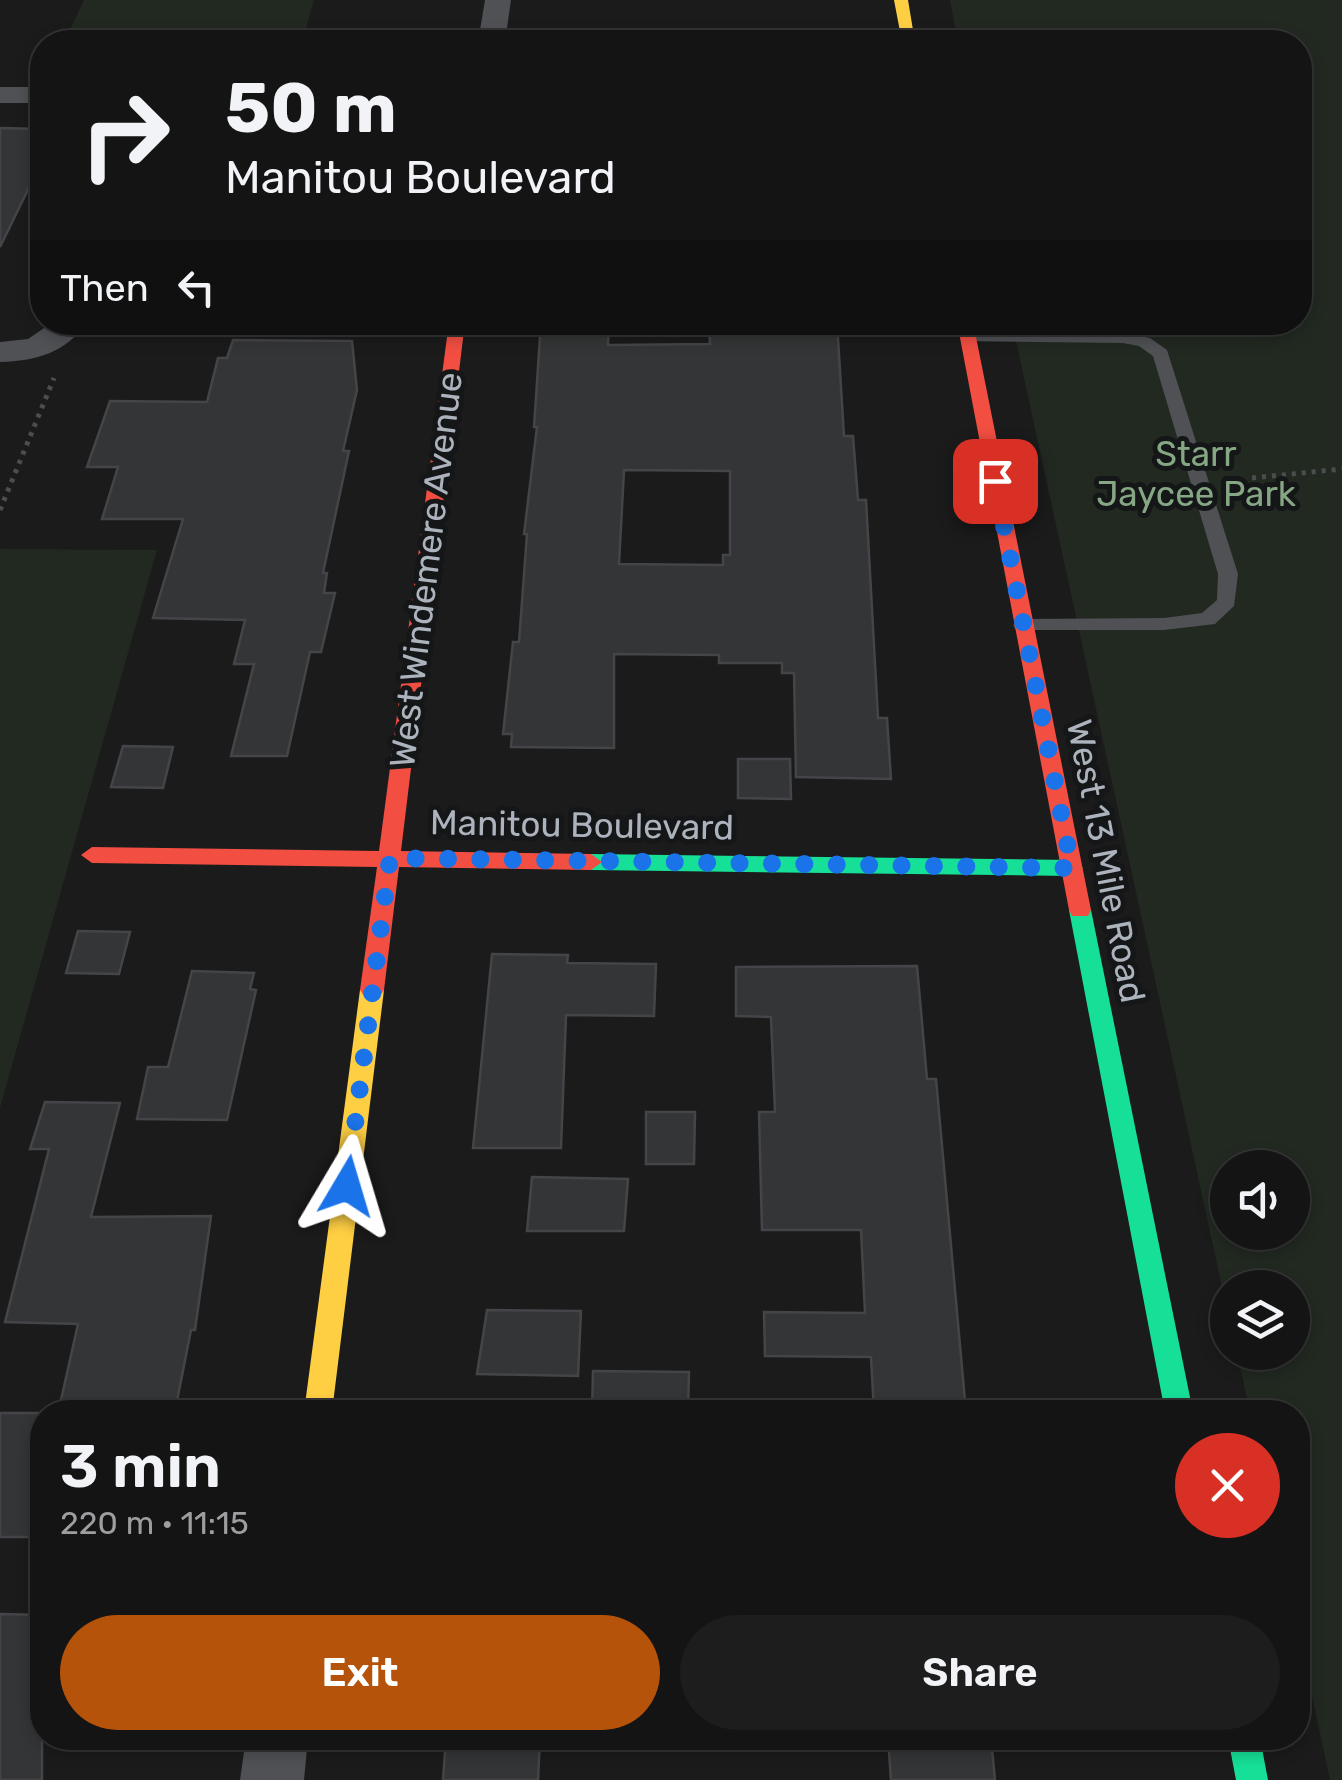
<!DOCTYPE html>
<meta charset="utf-8">
<style>
body{margin:0;font-family:Rubik,sans-serif;background:#1d1d1e;color:#f1f3f6;height:100vh;display:flex;flex-direction:column;font-size:38px;white-space:nowrap}
*{box-sizing:border-box;margin:0}
p{font-size:32px;color:#9d9ea0}
.icon{flex:none;width:55px;height:55px;fill:none;stroke:currentColor;stroke-width:2;stroke-linecap:round;stroke-linejoin:round}
.map{position:relative;flex:1;overflow:hidden}
.details{position:absolute;left:30px;top:1400px;width:1280px;height:350px;display:flex;flex-direction:column;background:#141415;border-radius:40px;box-shadow:0 5px 15px #0003,0 0 0 2px #333334}
.details>*{flex:none}
.guide{position:absolute;left:30px;top:30px;width:1282px;height:305px;border-radius:40px;box-shadow:0 5px 15px #0003,0 0 0 2px #333334;background:#141415;color:#f1f3f6;overflow:hidden}
.tools{position:absolute;left:1210px;top:1150px;display:grid;gap:20px}
.tools a{display:grid;place-items:center;width:100px;height:100px;border-radius:50%;background:#141415;box-shadow:0 5px 15px #0003,0 0 0 2px #333334;font-size:50px}
.pin{position:absolute;display:grid;place-items:center;width:85px;height:85px;color:#fff;margin:-42px;border-radius:20px;box-shadow:0 5px 15px #0006}
.me{position:absolute;width:110px;margin:-55px;rotate:7deg;stroke-linejoin:round;filter:drop-shadow(0 0 8px #0008)}
.turn{display:flex;align-items:center;gap:35px;height:210px;padding:0 30px;font-size:45px}
.turn .icon{width:130px;height:130px;stroke-width:2.5}
.turn b{display:block;font-size:70px;line-height:85px}
.then{display:flex;align-items:center;height:95px;padding:0 30px;background:#0003;gap:20px;font-size:38px}
.round{display:grid;place-items:center;flex:none;width:105px;height:105px;border-radius:52px;background:#1d1d1e}
.head{display:flex;align-items:center;justify-content:space-between;height:170px;padding:0 30px}
h1{font-size:60px;font-weight:600;line-height:75px}
.action{display:flex;gap:20px;margin-top:auto;padding:20px 30px}
.action a{flex:1;height:115px;border-radius:60px;background:#b45309;color:#fff;font-size:40px;font-weight:600;line-height:115px;text-align:center}
.action a+a{background:#1d1d1e;color:#f1f3f6}
.map>svg:first-child{display:block}
.green{fill:#212921;fill-rule:evenodd}
.building{fill:#343536;stroke:#444548;stroke-width:2.5;fill-rule:evenodd}
.lines{fill:none;stroke-linecap:round;stroke-linejoin:round}
.path{stroke:#4b4d4f;stroke-width:5;stroke-dasharray:4 6;stroke-linecap:butt}
.lane{fill:#4f5155;fill-rule:evenodd}
.street{fill:#4f5155;fill-rule:evenodd}
.fast{fill:#16e098;fill-rule:evenodd}
.slow{fill:#ffcf43;fill-rule:evenodd}
.jam{fill:#f24e42;fill-rule:evenodd}
.route{stroke:#1a73e8;stroke-width:18;stroke-dasharray:0 32.4}
.labels{text-anchor:middle;stroke-width:10;stroke-linejoin:round;paint-order:stroke}
.park-label{font-size:35px;fill:#86a784;stroke:#151618}
.street-label{font-size:35px;fill:#adb3bc;stroke:#151618}
</style>
<div class="map">
<svg width="1342" height="1780" viewBox="0 0 1342 1780">
<rect width="100%" height="100%" fill="#1b1b1c"/>
<!-- green -->
<path class="green" d="M 84,0 L 314,0 L 302,42 L 64,42 Z
M 950,0 L 1342,0 L 1342,1780 L 1330,1780 L 1298,1630 L 1298,1412 L 1250,1412 L 1237,1353 L 1292,1352 L 1292,1288 L 1228,1288 L 1227,1310 L 1012,323 L 1300,322 L 1300,42 L 958,42 ZM 1228,1168 L 1292,1168 L 1292,1232 L 1228,1232 Z
M 0,549 L 157,550 L 0,1108 Z"/>
<!-- building -->
<path class="building" d="M 0,128 L 42,129 L 42,161 L 0,247 Z
M 541,322 L 609,322 L 608,345 L 710,344 L 709,322 L 837,322 L 844,436 L 853,436 L 858,500 L 866,500 L 878,718 L 887,718 L 891,779 L 796,777 L 794,673 L 782,673 L 782,663 L 719,663 L 719,655 L 614,654 L 614,748 L 511,747 L 512,734 L 503,734 L 513,642 L 519,642 L 527,534 L 524,534 L 537,427 L 534,427 ZM 624,470 L 730,471 L 730,555 L 723,555 L 723,565 L 619,564 Z
M 233,340 L 352,341 L 357,390 L 343,451 L 349,451 L 323,573 L 327,573 L 324,593 L 335,593 L 321,652 L 310,652 L 287,756 L 231,756 L 254,664 L 234,664 L 245,620 L 153,618 L 183,519 L 102,519 L 118,467 L 87,467 L 110,401 L 207,402 L 218,358 L 227,358 Z
M 123,746 L 173,747 L 163,788 L 111,787 Z
M 738,759 L 790,759 L 791,799 L 738,798 Z
M 78,931 L 130,932 L 119,974 L 66,973 Z
M 492,954 L 568,955 L 567,963 L 656,964 L 654,1016 L 566,1015 L 561,1148 L 473,1148 Z
M 917,966 L 927,1079 L 936,1079 L 966,1412 L 874,1412 L 871,1357 L 765,1356 L 764,1312 L 865,1313 L 861,1230 L 762,1230 L 759,1112 L 775,1112 L 771,1017 L 736,1016 L 736,967 Z
M 192,971 L 254,973 L 250,989 L 256,990 L 227,1120 L 137,1119 L 148,1067 L 168,1067 Z
M 45,1102 L 120,1103 L 91,1217 L 211,1216 L 195,1330 L 191,1330 L 177,1401 L 61,1400 L 78,1324 L 5,1322 L 49,1149 L 30,1149 Z
M 646,1112 L 695,1112 L 694,1164 L 646,1164 Z
M 532,1177 L 628,1179 L 624,1231 L 527,1231 Z
M 487,1310 L 581,1311 L 578,1376 L 477,1374 Z
M 593,1371 L 689,1372 L 688,1411 L 592,1411 Z
M 0,1413 L 42,1413 L 42,1537 L 0,1537 Z
M 0,1614 L 42,1615 L 42,1780 L 0,1780 Z
M 446,1738 L 540,1738 L 538,1780 L 443,1780 Z
M 888,1738 L 991,1738 L 995,1780 L 891,1780 Z"/>
<g class="lines">
<!-- path -->
<path class="path" d="M 1252,478 L 1342,469
M 0,510 L 54,378"/>
<!-- lane -->
<path class="lane" d="M 968,332 L 1123,333 L 1150,338 L 1167,350 L 1238,574 L 1234,606 L 1215,624 L 1164,630 L 1016,630 L 1013,625 L 1023,619 L 1164,618 L 1202,613 L 1217,600 L 1218,574 L 1153,356 L 1139,346 L 1123,343 L 962,341 L 960,337 Z"/>
<!-- street -->
<path class="street" d="M 485,0 L 511,0 L 505,42 L 478,42 Z
M 0,87 L 42,87 L 42,103 L 0,103 Z
M 53,322 L 87,322 C 66,353 36,361 0,362 L 0,342 L 28,339 Z
M 246,1738 L 308,1738 L 304,1780 L 240,1780 Z"/>
<!-- fast -->
<path class="fast" d="M 591,854 L 1072,860 L 1083,868 L 1072,876 L 591,870 L 580,862 Z
M 1080,901 L 1088,904 L 1091,910 L 1193,1412 L 1165,1412 L 1069,910 L 1072,904 Z
M 1228,1738 L 1260,1738 L 1268,1780 L 1236,1780 Z"/>
<!-- slow -->
<path class="slow" d="M 894,0 L 908,0 L 915,42 L 902,42 Z
M 372,981 L 380,984 L 384,990 L 332,1412 L 304,1412 L 360,990 L 364,984 Z"/>
<!-- jam -->
<path class="jam" d="M 449,322 L 465,322 L 401,851 L 591,854 L 602,862 L 591,870 L 399,867 L 384,990 L 380,996 L 364,996 L 360,990 L 377,867 L 92,863 L 81,855 L 92,847 L 379,851 Z
M 957,322 L 973,322 L 1091,910 L 1088,916 L 1072,916 L 1069,910 Z"/>
</g>
<g class="lines">
<!-- route -->
<path class="route" d="M 347,1186 L 390,858 L 1072,868 L 995,481"/>
</g>
<g class="labels">
<!-- park labels -->
<g class="park-label">
<text x="1196" y="466">Starr<tspan x="1196" dy="40">Jaycee Park</tspan></text>
</g>
<!-- street labels -->
<g class="street-label">
<text transform="translate(426 570) rotate(-83)" y="12">West Windemere Avenue</text>
<text transform="translate(582 825) rotate(1)" y="12">Manitou Boulevard</text>
<text transform="translate(1106 861) rotate(79)" y="12">West 13 Mile Road</text>
</g>
</g>
</svg>
<div class="tools">
<a><svg class="icon" aria-label="sound" viewBox="0 0 24 24"><path d="M4 9h4l5-4v14l-5-4H4zM17 9q2 3 0 6"/></svg></a>
<a><svg class="icon" aria-label="layers" viewBox="0 0 24 24"><path d="M12 4l9 5-9 5-9-5zM3 14l9 5 9-5"/></svg></a>
</div>
<div class="pin" style="left:995px;top:481px;background:#d93025"><svg class="icon" aria-label="arrive" viewBox="0 0 24 24"><path d="M6 21V4h12l-3 4 3 4H6"/></svg></div>
<svg class="me" style="left:347px;top:1186px" viewBox="-20 -20 40 40"><path d="M0-17L14 15 0 8-14 15z" fill="#1a73e8" stroke="#fff" stroke-width="4"/></svg>
<div class="guide">
<div class="turn"><svg class="icon" aria-label="right" viewBox="0 0 24 24"><path d="M7 20v-9h11M14 6l5 5-5 5"/></svg><div><b>50 m</b>Manitou Boulevard</div></div>
<div class="then">Then<svg class="icon" aria-label="left" viewBox="0 0 24 24"><path d="M17 20v-9H6M10 6l-5 5 5 5"/></svg></div>
</div>
<section class="details">
<div class="head"><div><h1>3 min</h1><p>220 m · 11:15</p></div><a class="round" style="background:#d93025;color:#fff"><svg class="icon" aria-label="close" viewBox="0 0 24 24"><path d="M6 6l12 12M18 6L6 18"/></svg></a></div>
<div class="action"><a>Exit</a><a>Share</a></div>
</section>
</div>
